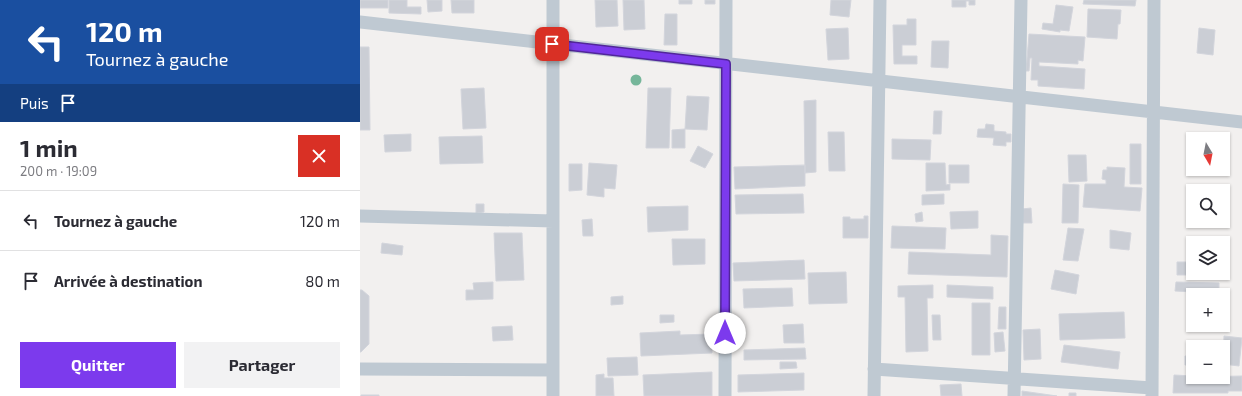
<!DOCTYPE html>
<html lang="fr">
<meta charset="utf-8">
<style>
body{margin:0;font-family:"Exo 2",sans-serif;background:#f2f2f3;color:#2b2b33;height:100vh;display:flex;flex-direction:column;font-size:15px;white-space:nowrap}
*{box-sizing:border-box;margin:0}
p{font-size:13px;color:#7c7c81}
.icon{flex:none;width:22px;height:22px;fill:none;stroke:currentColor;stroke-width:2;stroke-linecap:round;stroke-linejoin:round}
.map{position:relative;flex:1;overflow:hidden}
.sheet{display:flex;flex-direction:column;background:#fff;width:360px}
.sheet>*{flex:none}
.top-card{background:#1a4fa0;color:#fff;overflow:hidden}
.needle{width:26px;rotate:170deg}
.buttons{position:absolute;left:826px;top:132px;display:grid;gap:8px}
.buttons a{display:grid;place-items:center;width:44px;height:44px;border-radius:0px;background:#fff;box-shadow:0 1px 3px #0004;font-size:20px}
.pin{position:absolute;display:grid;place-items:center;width:34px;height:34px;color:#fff;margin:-17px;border-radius:8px;box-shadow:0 2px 6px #0006}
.me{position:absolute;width:44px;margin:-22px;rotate:0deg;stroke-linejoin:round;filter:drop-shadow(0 0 3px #0008)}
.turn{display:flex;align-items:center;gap:14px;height:84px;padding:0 20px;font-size:18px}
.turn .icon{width:52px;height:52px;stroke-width:2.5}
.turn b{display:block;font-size:28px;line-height:34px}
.then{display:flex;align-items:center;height:38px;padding:0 20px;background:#0003;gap:8px;font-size:15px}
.round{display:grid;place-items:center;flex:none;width:42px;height:42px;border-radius:0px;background:#f2f2f3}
.overview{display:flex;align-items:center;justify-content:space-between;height:68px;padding:0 20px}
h1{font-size:24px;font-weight:700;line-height:30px}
.button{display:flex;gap:8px;margin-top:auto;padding:8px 20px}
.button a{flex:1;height:46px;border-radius:0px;background:#7c3aed;color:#fff;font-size:16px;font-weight:700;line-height:46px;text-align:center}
.button a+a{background:#f2f2f3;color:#2b2b33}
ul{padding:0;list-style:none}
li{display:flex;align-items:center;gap:12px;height:60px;padding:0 20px;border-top:1px solid #e1e1e2}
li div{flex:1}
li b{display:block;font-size:15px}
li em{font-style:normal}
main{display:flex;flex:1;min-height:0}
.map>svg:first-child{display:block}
.building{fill:#cbced5;stroke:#d3d5dc}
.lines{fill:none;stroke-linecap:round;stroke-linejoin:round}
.street{stroke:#bfc9d2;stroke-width:13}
.tree{fill:#76b69a}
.route-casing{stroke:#51269a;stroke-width:10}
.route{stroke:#7c3aed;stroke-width:7}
</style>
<main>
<section class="sheet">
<div class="top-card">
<div class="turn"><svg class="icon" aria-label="left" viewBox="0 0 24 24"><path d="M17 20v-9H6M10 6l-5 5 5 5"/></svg><div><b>120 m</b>Tournez à gauche</div></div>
<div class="then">Puis<svg class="icon" aria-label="arrive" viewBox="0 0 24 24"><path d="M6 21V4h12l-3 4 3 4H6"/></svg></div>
</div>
<div class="overview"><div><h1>1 min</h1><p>200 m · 19:09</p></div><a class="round" style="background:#d93025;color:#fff"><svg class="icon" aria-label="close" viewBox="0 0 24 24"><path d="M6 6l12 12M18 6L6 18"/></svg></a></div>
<ul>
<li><svg class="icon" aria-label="left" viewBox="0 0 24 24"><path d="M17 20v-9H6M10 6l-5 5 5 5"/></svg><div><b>Tournez à gauche</b></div><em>120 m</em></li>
<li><svg class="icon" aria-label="arrive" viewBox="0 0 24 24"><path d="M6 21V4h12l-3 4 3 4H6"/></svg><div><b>Arrivée à destination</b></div><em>80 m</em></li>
</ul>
<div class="button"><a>Quitter</a><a>Partager</a></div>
</section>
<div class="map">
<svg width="882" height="396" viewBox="0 0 882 396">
<rect width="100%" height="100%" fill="#f2f0ef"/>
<!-- building -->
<path class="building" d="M 0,0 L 28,0 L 28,8 L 0,8 Z
M 29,0 L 47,0 L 47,7 L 61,7 L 61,14 L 29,13 Z
M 67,0 L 82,0 L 82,11 L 68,12 Z
M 91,0 L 114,0 L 114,13 L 92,13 Z
M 235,0 L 257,0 L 258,26 L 236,27 Z
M 263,0 L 284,0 L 285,29 L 264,30 Z
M 319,0 L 332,0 L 332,4 L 319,4 Z
M 345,0 L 355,0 L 355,4 L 345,4 Z
M 471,0 L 491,0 L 489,17 L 470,15 Z
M 592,0 L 615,0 L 615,5 L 609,5 L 609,1 L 606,1 L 606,7 L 592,7 Z
M 724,0 L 776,0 L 775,6 L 723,4 Z
M 696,5 L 713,7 L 709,31 L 700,30 L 700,32 L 682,29 L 683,23 L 693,24 Z
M 728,9 L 761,10 L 760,24 L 758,24 L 757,39 L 727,37 Z
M 305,14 L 317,14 L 317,45 L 304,45 Z
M 547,19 L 556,19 L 556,45 L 542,45 L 542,56 L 557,56 L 557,64 L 534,64 L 533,25 L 547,25 Z
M 488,28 L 489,59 L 468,60 L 466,29 Z
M 839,28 L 855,30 L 853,55 L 837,53 Z
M 669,34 L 725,37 L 723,61 L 718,60 L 718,64 L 679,62 L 679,66 L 725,69 L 724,89 L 678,86 L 678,80 L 671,80 L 672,58 L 670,58 L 669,71 L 666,71 Z
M 572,41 L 589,41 L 588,68 L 571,67 Z
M 0,47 L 9,47 L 10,130 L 0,130 Z
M 124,88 L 126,128 L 103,129 L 101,89 Z
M 288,88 L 311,88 L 309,148 L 286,148 Z
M 327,96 L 349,97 L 347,130 L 325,129 Z
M 456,100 L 456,172 L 445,173 L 444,101 Z
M 574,111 L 582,111 L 581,134 L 573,134 Z
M 626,124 L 634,125 L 634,131 L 646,132 L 646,134 L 651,134 L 651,142 L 646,142 L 646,146 L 633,145 L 634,138 L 617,137 L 618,129 L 625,129 Z
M 325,129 L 325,148 L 312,148 L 312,130 Z
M 468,132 L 484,132 L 485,171 L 469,171 Z
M 51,134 L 51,151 L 25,152 L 24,135 Z
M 122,136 L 123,163 L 80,164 L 79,137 Z
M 532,139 L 571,140 L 570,160 L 532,159 Z
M 770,144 L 781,144 L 781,184 L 770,184 Z
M 338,146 L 353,154 L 345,168 L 330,161 Z
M 708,155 L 726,155 L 727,181 L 709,182 Z
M 229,163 L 257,165 L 255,189 L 244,188 L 244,197 L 227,195 Z
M 566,163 L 585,163 L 586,185 L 590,184 L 590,190 L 566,191 Z
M 209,164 L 222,164 L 222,190 L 209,191 Z
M 445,165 L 445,186 L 375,189 L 374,167 Z
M 589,165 L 609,165 L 609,183 L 589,183 Z
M 747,167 L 765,168 L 764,187 L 782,188 L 780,211 L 723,207 L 725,184 L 746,184 L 746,180 L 742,179 L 743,170 L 747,170 Z
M 703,184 L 719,185 L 718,223 L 702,223 Z
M 443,194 L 444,213 L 376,214 L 375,195 Z
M 584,194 L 584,204 L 562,205 L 562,195 Z
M 116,204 L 124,204 L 124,212 L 116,213 Z
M 328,206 L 328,230 L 288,232 L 287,207 Z
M 671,208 L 672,223 L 663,223 L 662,209 Z
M 618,211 L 618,228 L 591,229 L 590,212 Z
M 562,212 L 563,221 L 556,222 L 555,214 Z
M 504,216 L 508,216 L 508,238 L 483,238 L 483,217 L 490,217 L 490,219 L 504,219 Z
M 232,219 L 233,236 L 223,236 L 222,220 Z
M 532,226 L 586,228 L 585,249 L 531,248 Z
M 708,228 L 724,229 L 718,261 L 703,260 Z
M 750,230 L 771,233 L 769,250 L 750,248 Z
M 134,233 L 162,233 L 164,280 L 136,281 Z
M 631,235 L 648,236 L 647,277 L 548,274 L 549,252 L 631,255 Z
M 312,239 L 345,239 L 345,264 L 313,265 Z
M 22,243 L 43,246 L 42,255 L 21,253 Z
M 444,260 L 445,279 L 374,281 L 373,263 Z
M 817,262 L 833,262 L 833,273 L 837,273 L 837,275 L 817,275 Z
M 695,270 L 719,275 L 716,294 L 691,289 Z
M 486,272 L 487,303 L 449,304 L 448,273 Z
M 133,282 L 133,299 L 106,300 L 106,290 L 114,290 L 113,283 Z
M 816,282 L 859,283 L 859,294 L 848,293 L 848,295 L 834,295 L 834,292 L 815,291 Z
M 573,285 L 573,298 L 567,298 L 568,351 L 546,352 L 545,297 L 538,297 L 538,286 Z
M 587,285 L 633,287 L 633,299 L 587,297 Z
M 432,288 L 433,306 L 384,308 L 383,289 Z
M 0,290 L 2,290 L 9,296 L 9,344 L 1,352 L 0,352 Z
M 263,296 L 263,304 L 251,305 L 251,297 Z
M 612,303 L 630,303 L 630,355 L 612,355 Z
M 639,307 L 646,307 L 646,329 L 638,329 Z
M 764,312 L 765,338 L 700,340 L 699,314 Z
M 300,315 L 314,315 L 314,322 L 300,323 Z
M 572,315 L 580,315 L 581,340 L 573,340 Z
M 443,324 L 444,343 L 424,343 L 423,325 Z
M 152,326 L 153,340 L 133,341 L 132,327 Z
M 680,329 L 681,359 L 664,360 L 663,330 Z
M 320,331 L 320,335 L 352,334 L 352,353 L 281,356 L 280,333 Z
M 643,332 L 645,351 L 635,352 L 634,333 Z
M 864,336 L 882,338 L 879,366 L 863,364 Z
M 704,345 L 760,352 L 758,369 L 701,362 Z
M 445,348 L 446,359 L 384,360 L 384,350 Z
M 825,356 L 833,356 L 833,365 L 825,365 Z
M 277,357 L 278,375 L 248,376 L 247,358 Z
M 420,362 L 436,362 L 437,368 L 420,369 Z
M 352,372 L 352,396 L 284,396 L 283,375 Z
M 444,373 L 444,390 L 378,392 L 378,375 Z
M 244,374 L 244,378 L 253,378 L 254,396 L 236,396 L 236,375 Z
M 814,375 L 833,376 L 833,377 L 882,376 L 882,391 L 868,391 L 868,393 L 813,393 Z
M 601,384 L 602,396 L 581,396 L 580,385 Z
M 662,391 L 697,396 L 662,396 Z
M 709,393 L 716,393 L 716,396 L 709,396 Z
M 1,395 L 19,395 L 19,396 L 1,396 Z"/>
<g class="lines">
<!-- street -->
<path class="street" d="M 193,0 L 193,396
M 0,22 L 882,122
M 0,216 L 193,221
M 0,369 L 193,370
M 514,369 L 792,388
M 365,396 L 366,0
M 514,396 L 520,0
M 654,396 L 661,0
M 792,396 L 794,0"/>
</g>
<!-- trees -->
<circle class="tree" cx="276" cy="80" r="5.5"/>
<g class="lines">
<!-- route casing -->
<g class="route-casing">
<path id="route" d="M 192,44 L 366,64 L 365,333"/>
</g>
<!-- route -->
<use href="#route" class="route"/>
</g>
</svg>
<div class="buttons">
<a><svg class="needle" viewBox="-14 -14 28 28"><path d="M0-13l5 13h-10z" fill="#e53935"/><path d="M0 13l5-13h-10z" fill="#7c7c81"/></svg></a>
<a><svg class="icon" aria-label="search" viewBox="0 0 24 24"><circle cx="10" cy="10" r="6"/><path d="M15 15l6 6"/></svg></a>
<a><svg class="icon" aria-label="layers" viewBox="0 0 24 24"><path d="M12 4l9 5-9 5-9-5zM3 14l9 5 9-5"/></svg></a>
<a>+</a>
<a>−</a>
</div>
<div class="pin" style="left:192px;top:44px;background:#d93025"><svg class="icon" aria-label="arrive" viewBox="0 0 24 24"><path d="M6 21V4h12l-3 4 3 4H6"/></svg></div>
<svg class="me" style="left:365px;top:333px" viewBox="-20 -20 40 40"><circle r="19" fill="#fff"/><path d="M0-13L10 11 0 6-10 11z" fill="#7c3aed"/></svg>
</div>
</main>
